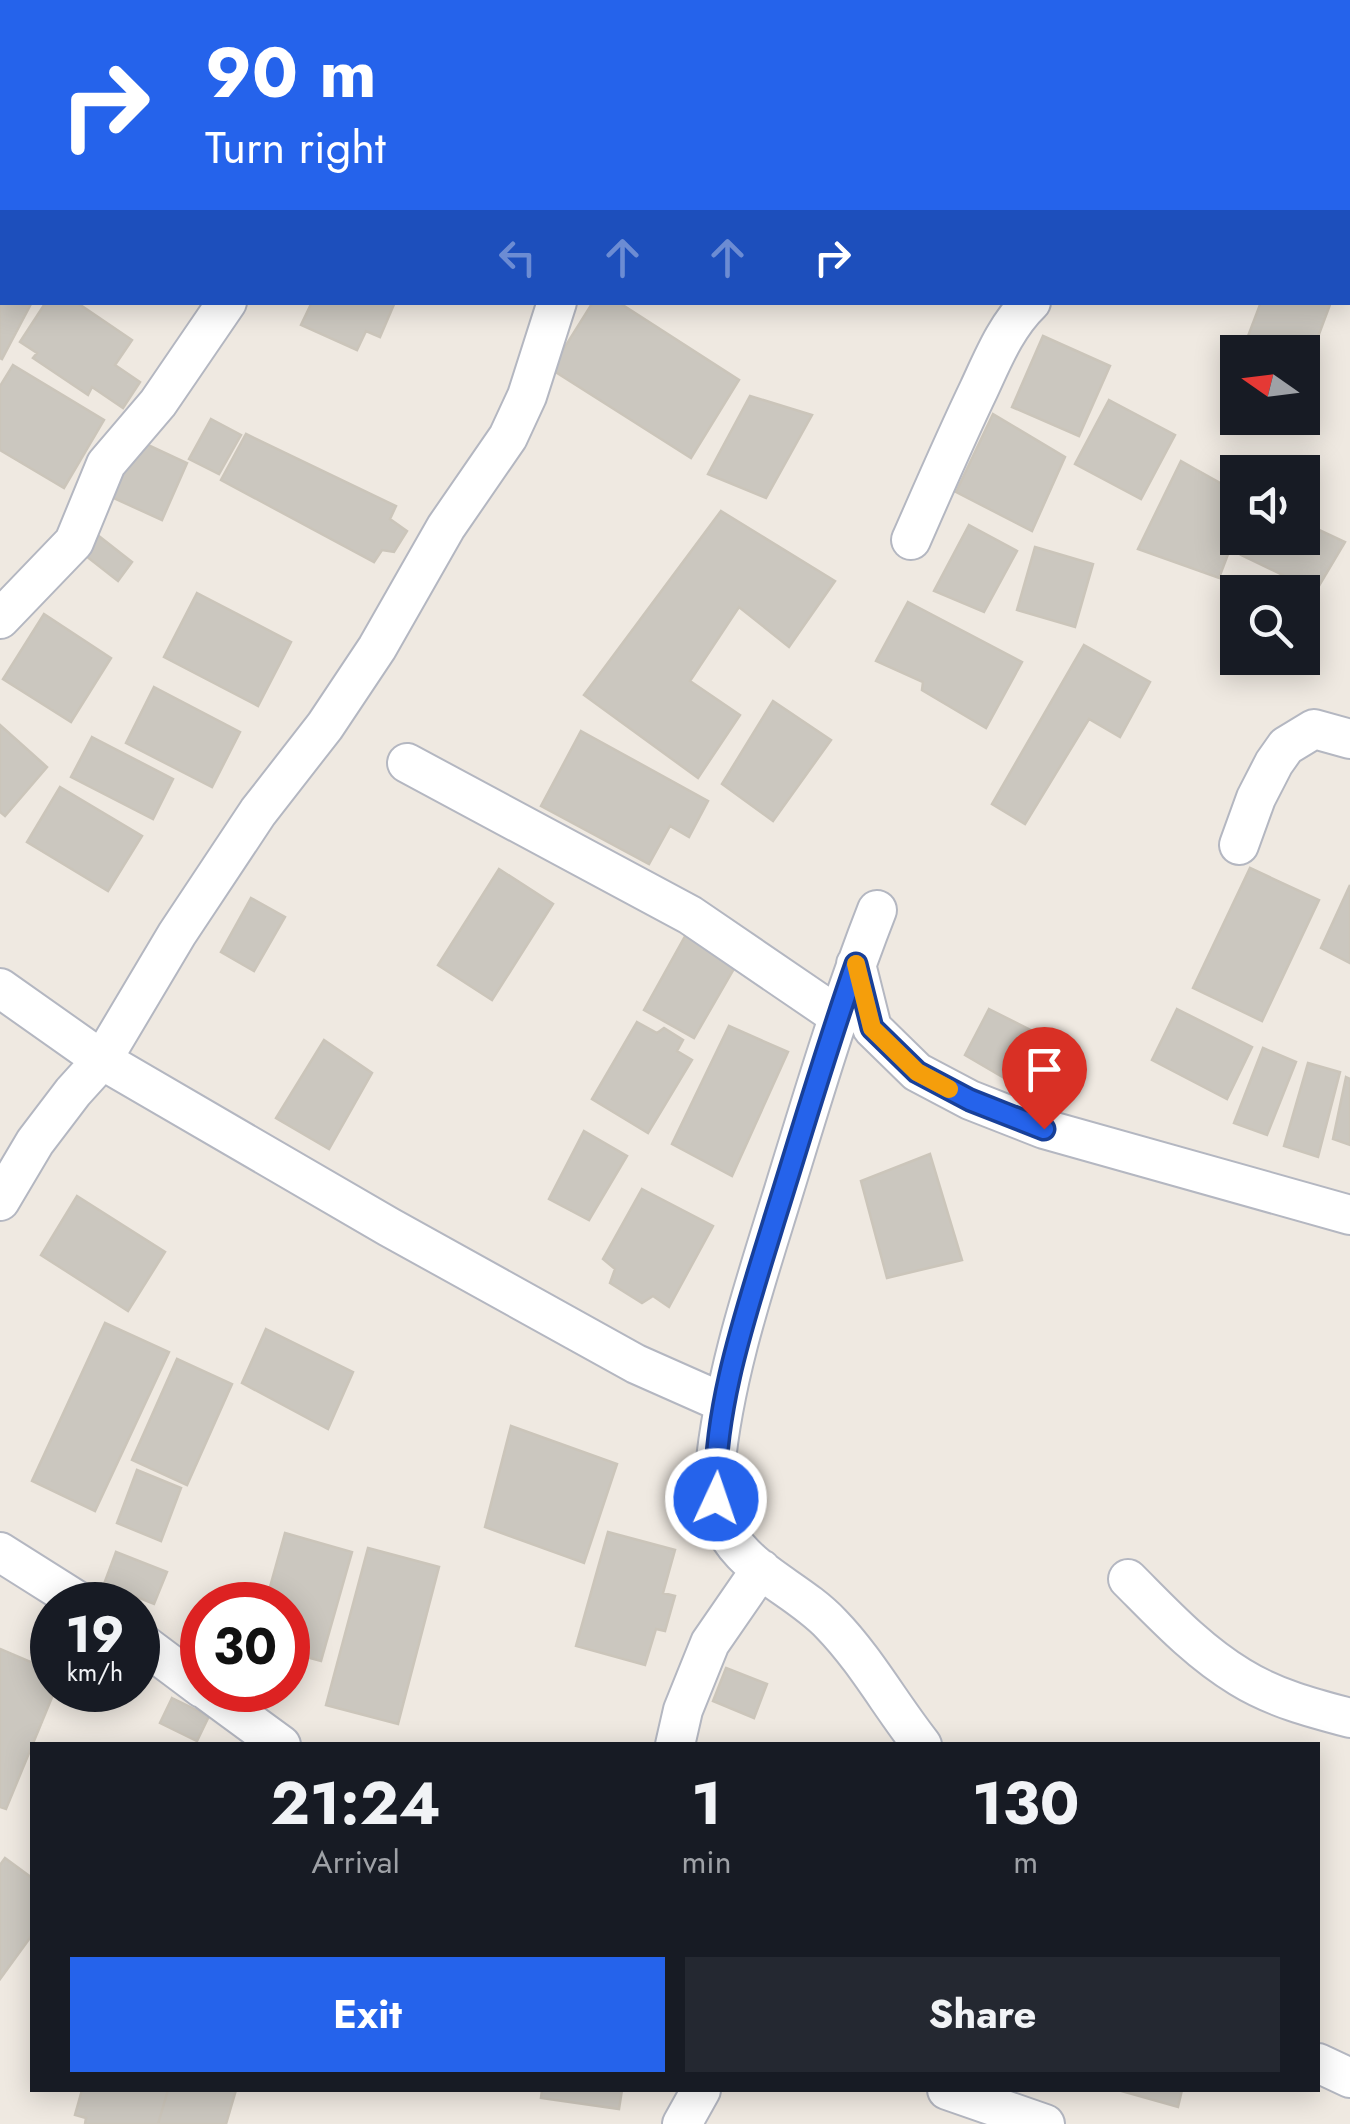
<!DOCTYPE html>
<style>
body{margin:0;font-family:Jost,sans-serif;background:#242831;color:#f1f3f6;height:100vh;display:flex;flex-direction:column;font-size:38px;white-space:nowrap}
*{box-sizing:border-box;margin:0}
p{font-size:32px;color:#9ea1a6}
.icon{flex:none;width:55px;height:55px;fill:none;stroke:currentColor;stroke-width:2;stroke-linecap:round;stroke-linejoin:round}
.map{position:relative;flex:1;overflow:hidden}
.side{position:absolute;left:30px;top:1742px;width:1290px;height:350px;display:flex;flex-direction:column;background:#171b24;border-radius:0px;box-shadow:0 5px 25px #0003}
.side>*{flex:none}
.top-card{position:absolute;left:0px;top:0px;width:1350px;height:305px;box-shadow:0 5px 25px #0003;background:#2563eb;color:#fff;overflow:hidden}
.needle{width:65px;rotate:284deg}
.fabs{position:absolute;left:1220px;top:335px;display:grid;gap:20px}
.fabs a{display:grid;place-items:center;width:100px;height:100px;border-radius:0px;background:#171b24;box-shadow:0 5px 25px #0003;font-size:50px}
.speed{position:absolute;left:30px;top:1582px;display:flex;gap:20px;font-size:50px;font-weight:700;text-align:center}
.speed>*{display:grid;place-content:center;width:130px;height:130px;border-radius:50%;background:#171b24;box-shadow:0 5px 25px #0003;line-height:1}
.speed small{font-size:25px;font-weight:400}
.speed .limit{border:15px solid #d22;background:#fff;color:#111}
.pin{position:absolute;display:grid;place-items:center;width:85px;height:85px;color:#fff;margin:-102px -42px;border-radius:50% 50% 50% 0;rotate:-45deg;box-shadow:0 0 10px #0007}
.pin .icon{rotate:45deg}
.me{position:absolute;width:110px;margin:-55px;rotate:3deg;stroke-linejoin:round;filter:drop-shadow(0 0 8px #0008)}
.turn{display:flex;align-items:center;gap:35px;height:210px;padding:0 40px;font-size:45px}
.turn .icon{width:130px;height:130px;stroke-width:2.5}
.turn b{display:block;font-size:70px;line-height:85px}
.lanes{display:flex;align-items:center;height:95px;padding:0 40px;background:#0003;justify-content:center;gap:50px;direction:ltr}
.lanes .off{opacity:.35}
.eta{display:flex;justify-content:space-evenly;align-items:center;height:170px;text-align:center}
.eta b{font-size:60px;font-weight:700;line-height:70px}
.button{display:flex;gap:20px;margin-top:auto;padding:20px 40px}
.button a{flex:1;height:115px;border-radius:0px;background:#2563eb;color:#fff;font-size:40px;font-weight:700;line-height:115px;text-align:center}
.button a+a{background:#242831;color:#f1f3f6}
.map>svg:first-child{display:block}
.building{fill:#cbc7bf;stroke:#cbc5ba;stroke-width:2.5}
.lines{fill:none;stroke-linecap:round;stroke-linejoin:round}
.street-casing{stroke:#b4b7c1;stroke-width:42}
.street{stroke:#fff;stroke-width:38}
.route-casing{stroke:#184099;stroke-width:25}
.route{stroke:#2563eb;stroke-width:18}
.slow{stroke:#f59e0b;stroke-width:18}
</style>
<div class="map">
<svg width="1350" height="2124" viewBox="0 0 1350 2124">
<rect width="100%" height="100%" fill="#efe9e1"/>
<!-- building -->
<path class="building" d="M 0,266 L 2,268 L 2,302 L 32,302 L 2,359 L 0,358 Z
M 46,302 L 76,302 L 132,340 L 115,365 L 140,382 L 123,408 L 92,387 L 88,395 L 33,358 L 37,353 L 20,342 Z
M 312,302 L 395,302 L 380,337 L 366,331 L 357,350 L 301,325 Z
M 593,302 L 618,302 L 739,380 L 691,458 L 551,369 Z
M 1261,302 L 1331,302 L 1303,377 L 1302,352 L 1242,352 Z
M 1043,336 L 1110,366 L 1079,436 L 1012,407 Z
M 13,365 L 104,420 L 64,488 L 0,450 L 0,386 Z
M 750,396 L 812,415 L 766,498 L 708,474 Z
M 1109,400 L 1175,435 L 1141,499 L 1075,464 Z
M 993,414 L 1065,457 L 1032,531 L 956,492 Z
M 211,419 L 241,435 L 219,474 L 189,459 Z
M 246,434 L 396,506 L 390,519 L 407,531 L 394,552 L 382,550 L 374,562 L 221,480 Z
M 135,439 L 187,463 L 162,520 L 109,496 Z
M 1181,461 L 1238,493 L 1238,528 L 1219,578 L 1138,549 Z
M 721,511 L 835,581 L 789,647 L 739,607 L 690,681 L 740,715 L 698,778 L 584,695 Z
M 1302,522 L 1345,542 L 1316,591 L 1241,555 L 1249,538 L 1302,538 Z
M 969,525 L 1017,551 L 984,612 L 934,591 Z
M 95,533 L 132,562 L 118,581 L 81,552 Z
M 1035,547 L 1093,564 L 1075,627 L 1017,610 Z
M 197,593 L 291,642 L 258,706 L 164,657 Z
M 908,602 L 1022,662 L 986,728 L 922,690 L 923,682 L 876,661 Z
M 44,614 L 111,658 L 71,722 L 3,679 Z
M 1084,645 L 1150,682 L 1120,737 L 1089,719 L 1025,824 L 992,804 Z
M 154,687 L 240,732 L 212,787 L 126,743 Z
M 773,701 L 831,740 L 773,821 L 722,784 Z
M 0,725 L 47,767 L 5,816 L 0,812 Z
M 581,731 L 708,801 L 689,837 L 670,826 L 649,864 L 541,806 Z
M 92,737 L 173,779 L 153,819 L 71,777 Z
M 60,787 L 142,836 L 108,891 L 27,842 Z
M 1250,868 L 1319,900 L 1262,1021 L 1193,988 Z
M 499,869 L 553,904 L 492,1000 L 438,965 Z
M 1350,885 L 1350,963 L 1321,948 Z
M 251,898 L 285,917 L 254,971 L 221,952 Z
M 688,931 L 739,960 L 694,1038 L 644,1010 Z
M 989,1009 L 1070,1050 L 1040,1099 L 965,1055 Z
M 1177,1009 L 1252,1047 L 1227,1099 L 1152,1060 Z
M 637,1022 L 657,1033 L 664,1028 L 683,1040 L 677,1051 L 692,1060 L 648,1133 L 592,1099 Z
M 729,1026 L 788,1052 L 732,1176 L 672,1144 Z
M 324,1040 L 372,1073 L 329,1149 L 276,1118 Z
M 1263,1048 L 1296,1062 L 1267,1135 L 1234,1123 Z
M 1308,1063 L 1340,1072 L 1318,1157 L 1284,1146 Z
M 1346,1077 L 1350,1079 L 1350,1145 L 1333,1139 Z
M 584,1131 L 627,1156 L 589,1220 L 549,1199 Z
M 930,1154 L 962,1260 L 887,1278 L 861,1181 Z
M 642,1189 L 713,1226 L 669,1307 L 653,1296 L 642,1303 L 610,1283 L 615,1269 L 603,1259 Z
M 77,1196 L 165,1252 L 128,1311 L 41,1255 Z
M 105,1323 L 169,1352 L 95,1511 L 32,1481 Z
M 266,1329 L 353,1372 L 328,1429 L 242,1383 Z
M 177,1359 L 232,1384 L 187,1485 L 132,1460 Z
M 511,1426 L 617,1464 L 584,1563 L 485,1527 Z
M 137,1470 L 181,1488 L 161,1541 L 117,1523 Z
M 608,1532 L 675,1550 L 663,1593 L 675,1596 L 665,1631 L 656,1629 L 645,1665 L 576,1646 Z
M 285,1533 L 352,1552 L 321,1661 L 288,1652 L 288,1605 L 265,1605 Z
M 368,1548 L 439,1567 L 398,1724 L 326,1705 Z
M 116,1552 L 167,1572 L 154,1604 L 104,1584 Z
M 0,1649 L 52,1671 L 52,1690 L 55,1690 L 6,1809 L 0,1807 Z
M 726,1668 L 767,1684 L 754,1718 L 713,1701 Z
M 172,1698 L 209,1716 L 197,1741 L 160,1723 Z
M 5,1858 L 32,1878 L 32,1935 L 0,1979 L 0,1865 Z
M 82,2090 L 168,2090 L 158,2124 L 85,2124 L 86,2118 L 75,2115 Z
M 168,2090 L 236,2090 L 226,2124 L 158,2124 Z
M 542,2090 L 622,2090 L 619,2109 L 541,2098 Z
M 1118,2090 L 1182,2090 L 1178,2107 Z"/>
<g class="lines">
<!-- street casing -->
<g class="street-casing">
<path id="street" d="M 684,2 L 684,0
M 1348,51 L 1350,51
M 0,69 L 2,71
M 0,106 L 2,106
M 911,540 C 933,490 955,439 979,389 C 993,359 1006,326 1031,302
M 0,619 L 74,542 L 106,464 L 158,403 L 227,302
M 407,763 L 690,915 L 838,1016
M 1239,845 L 1256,798 L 1274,763 L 1286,746 L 1314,729 L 1350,739
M 877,910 C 841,1002 813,1096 784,1190 C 756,1281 724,1374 715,1469 C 713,1489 716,1511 725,1529 C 747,1572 798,1589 831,1624 C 866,1660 891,1706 922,1745
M 856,964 L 872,1028 L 917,1072 L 970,1100 L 1044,1129 L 1350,1215
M 0,988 L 102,1060 L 389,1227 L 636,1364 L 724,1403
M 0,1201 L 35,1142 L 73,1092 L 102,1060 L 177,934 L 258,812 L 325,726 L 377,648 L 446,527 L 508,437 L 527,396 L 557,302
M 0,1552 L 84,1605
M 1128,1579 C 1163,1614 1197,1651 1240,1677 C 1274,1698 1312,1708 1350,1718
M 138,1640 L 202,1688
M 206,1690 L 281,1745
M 675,1745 L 683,1710 L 710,1643 L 761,1569
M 1318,2063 L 1350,2078
M 947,2090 L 1045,2124
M 682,2124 L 701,2090"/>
</g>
<!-- street -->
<use href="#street" class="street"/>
</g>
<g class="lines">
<!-- route casing -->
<g class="route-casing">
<path id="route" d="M 716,1499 C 712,1409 748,1307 774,1221 C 801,1135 826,1049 856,964 L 872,1028 L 917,1072 L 970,1100 L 1044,1129"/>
</g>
<!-- route -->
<use href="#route" class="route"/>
<!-- slow -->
<path class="slow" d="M 856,964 L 872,1028 L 917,1072 L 949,1089"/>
</g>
</svg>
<div class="fabs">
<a><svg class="needle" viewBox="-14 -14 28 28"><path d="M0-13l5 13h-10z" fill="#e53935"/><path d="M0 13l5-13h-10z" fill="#9ea1a6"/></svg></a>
<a><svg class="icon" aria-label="sound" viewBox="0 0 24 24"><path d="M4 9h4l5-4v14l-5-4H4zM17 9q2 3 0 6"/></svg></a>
<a><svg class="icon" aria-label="search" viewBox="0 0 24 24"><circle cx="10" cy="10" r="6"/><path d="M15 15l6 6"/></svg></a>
</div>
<div class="speed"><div>19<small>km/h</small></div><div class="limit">30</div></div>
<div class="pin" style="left:1044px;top:1129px;background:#d93025"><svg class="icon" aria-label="arrive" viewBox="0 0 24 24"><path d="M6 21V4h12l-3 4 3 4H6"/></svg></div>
<svg class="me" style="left:716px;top:1499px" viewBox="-20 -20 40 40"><circle r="17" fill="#2563eb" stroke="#fff" stroke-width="3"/><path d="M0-11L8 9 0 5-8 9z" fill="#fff"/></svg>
<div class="top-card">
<div class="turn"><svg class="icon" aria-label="right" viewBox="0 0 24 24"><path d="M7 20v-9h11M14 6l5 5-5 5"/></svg><div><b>90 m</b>Turn right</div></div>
<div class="lanes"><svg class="icon off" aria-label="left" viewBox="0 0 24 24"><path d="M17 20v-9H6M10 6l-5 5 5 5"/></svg><svg class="icon off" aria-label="ahead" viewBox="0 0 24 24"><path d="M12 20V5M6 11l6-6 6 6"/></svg><svg class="icon off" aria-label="ahead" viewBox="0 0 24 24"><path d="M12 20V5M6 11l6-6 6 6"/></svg><svg class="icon" aria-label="right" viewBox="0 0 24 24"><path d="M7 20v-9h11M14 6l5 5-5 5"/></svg></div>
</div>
<section class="side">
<div class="eta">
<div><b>21:24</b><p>Arrival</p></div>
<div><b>1</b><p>min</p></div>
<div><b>130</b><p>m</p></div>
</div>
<div class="button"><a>Exit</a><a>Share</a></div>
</section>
</div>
